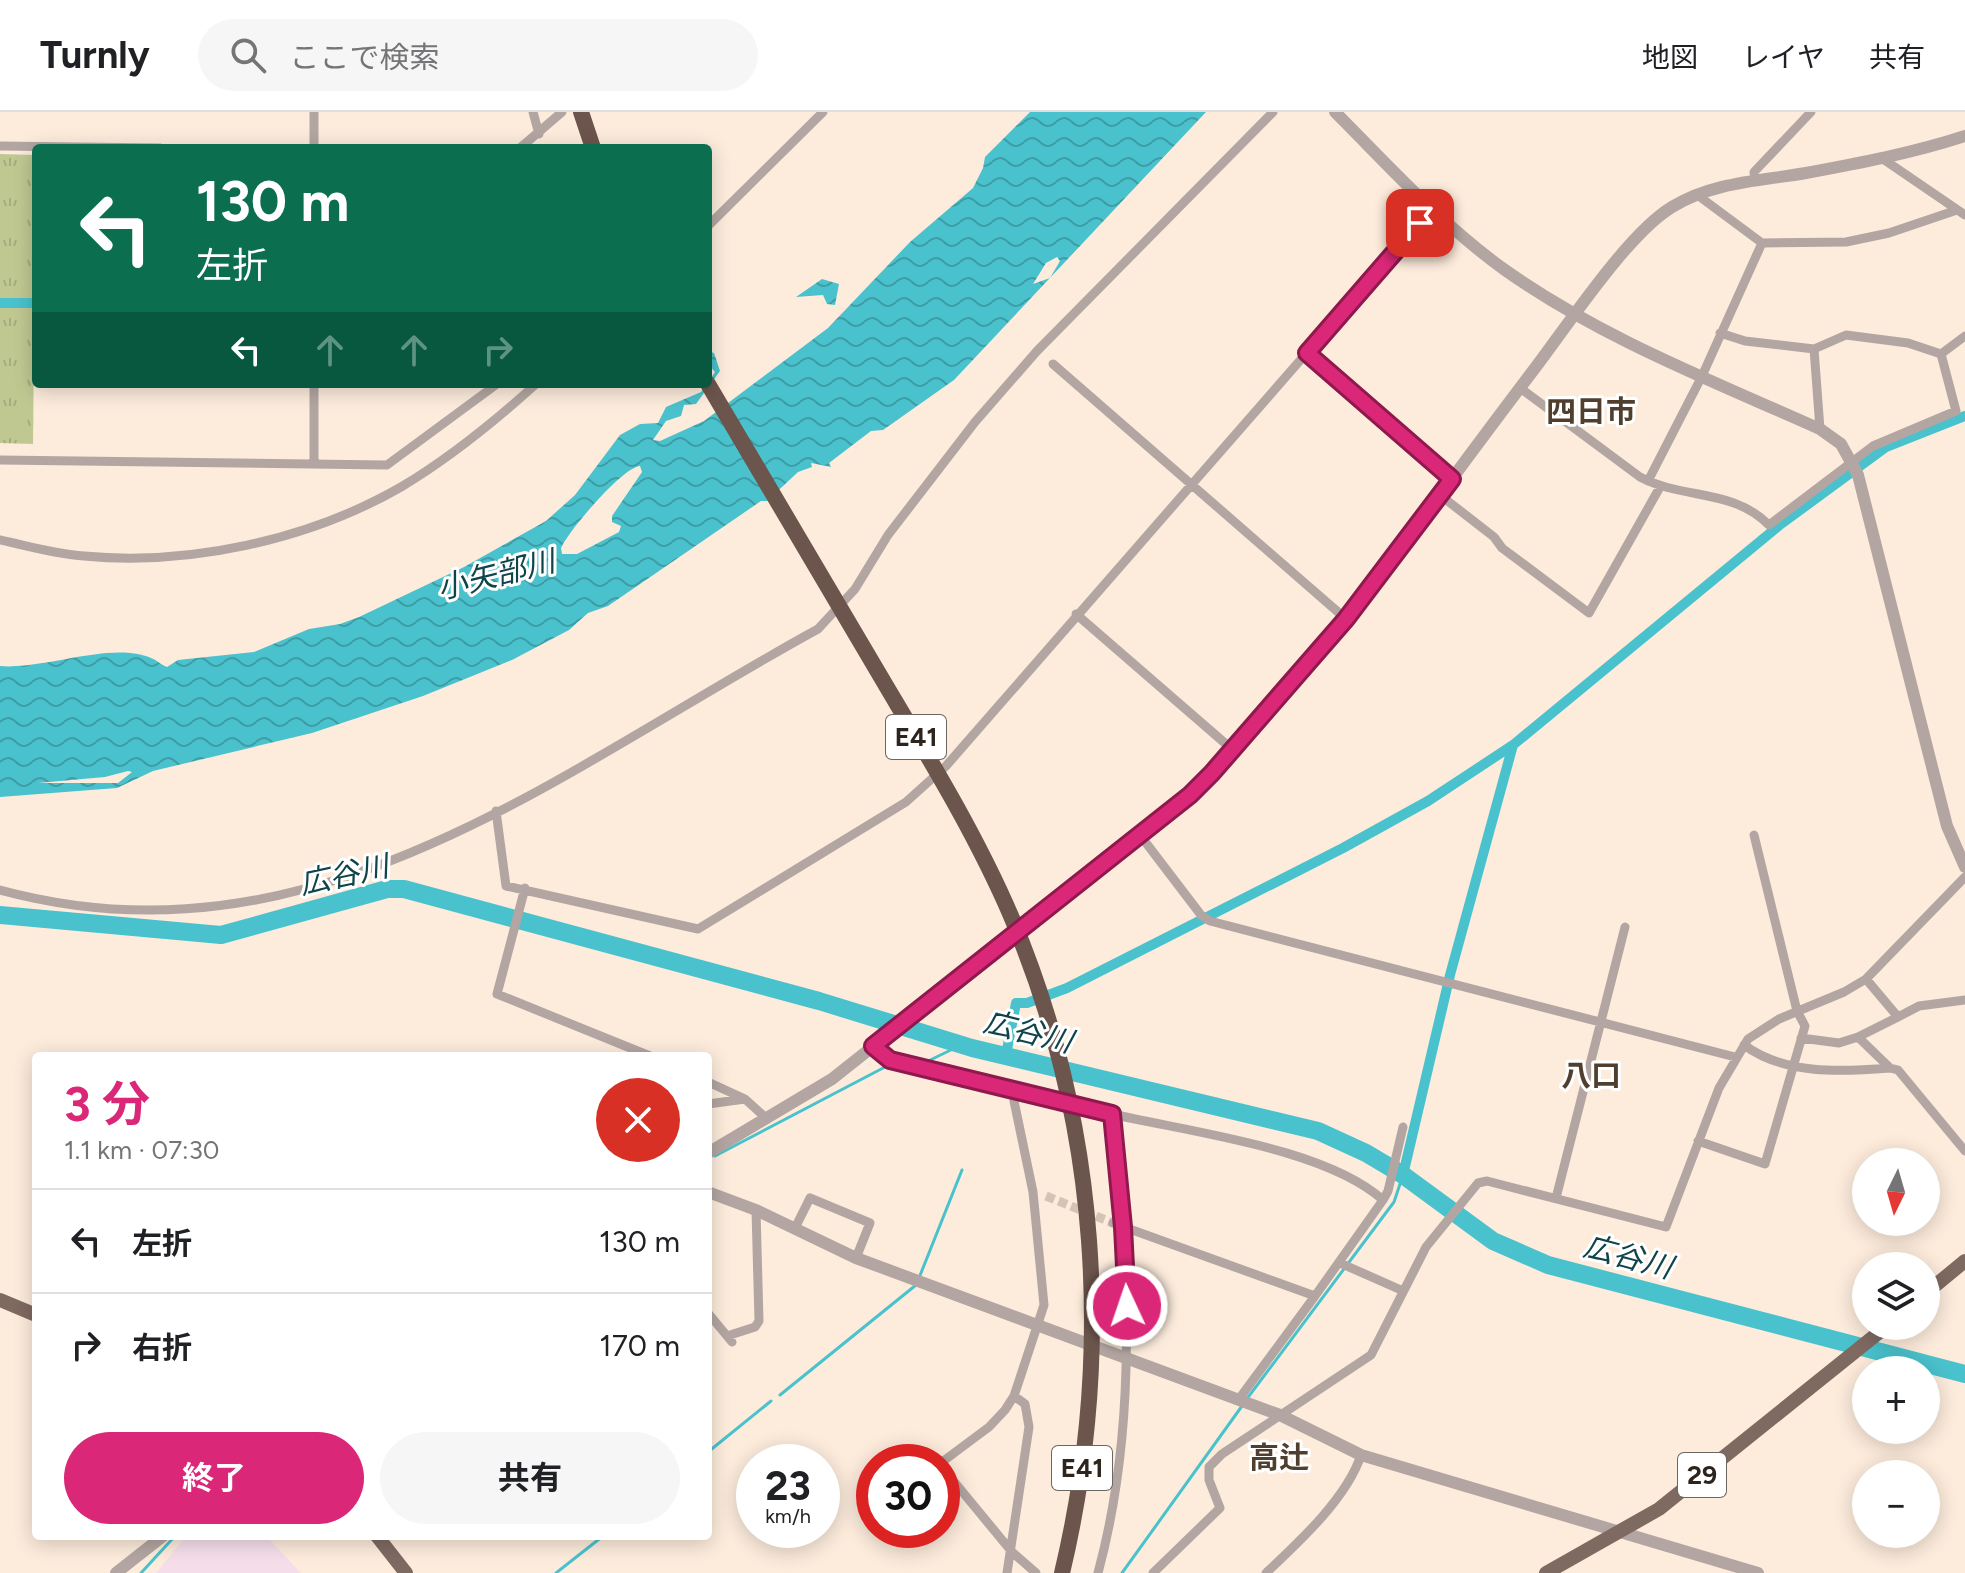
<!DOCTYPE html>
<html lang="ja">
<meta charset="utf-8">
<style>
body{margin:0;font-family:Figtree,"Noto Sans JP",sans-serif;background:#f6f6f6;color:#202124;height:100vh;display:flex;flex-direction:column;font-size:30px;white-space:nowrap}
*{box-sizing:border-box;margin:0}
p{font-size:26px;color:#757577}
.icon{flex:none;width:44px;height:44px;fill:none;stroke:currentColor;stroke-width:2;stroke-linecap:round;stroke-linejoin:round}
.map{position:relative;flex:1;overflow:hidden}
.sheet{position:absolute;left:32px;top:940px;width:680px;height:488px;display:flex;flex-direction:column;background:#fff;border-radius:8px;box-shadow:0 4px 20px #0003}
.sheet>*{flex:none}
.guide{position:absolute;left:32px;top:32px;width:680px;height:244px;border-radius:8px;box-shadow:0 4px 20px #0003;background:#0b6e4f;color:#fff;overflow:hidden}
.needle{width:52px;rotate:185deg}
.fabs{position:absolute;left:1852px;top:1036px;display:grid;gap:16px}
.fabs a{display:grid;place-items:center;width:88px;height:88px;border-radius:50%;background:#fff;box-shadow:0 4px 20px #0003;font-size:40px}
.speed{position:absolute;left:736px;top:1332px;display:flex;gap:16px;font-size:40px;font-weight:700;text-align:center}
.speed>*{display:grid;place-content:center;width:104px;height:104px;border-radius:50%;background:#fff;box-shadow:0 4px 20px #0003;line-height:1}
.speed small{font-size:20px;font-weight:400}
.speed .limit{border:12px solid #d22;background:#fff;color:#111}
.pin{position:absolute;display:grid;place-items:center;width:68px;height:68px;color:#fff;margin:-34px;border-radius:16px;box-shadow:0 4px 12px #0006}
.me{position:absolute;width:88px;margin:-44px;rotate:357deg;stroke-linejoin:round;filter:drop-shadow(0 0 6px #0008)}
.turn{display:flex;align-items:center;gap:28px;height:168px;padding:0 32px;font-size:36px}
.turn .icon{width:104px;height:104px;stroke-width:2.5}
.turn b{display:block;font-size:56px;line-height:68px}
.lanes{display:flex;align-items:center;height:76px;padding:0 32px;background:#0003;justify-content:center;gap:40px;direction:ltr}
.lanes .off{opacity:.35}
.round{display:grid;place-items:center;flex:none;width:84px;height:84px;border-radius:42px;background:#f6f6f6}
.summary{display:flex;align-items:center;justify-content:space-between;height:136px;padding:0 32px}
h1{font-size:48px;font-weight:700;line-height:60px;color:#db2777}
.action{display:flex;gap:16px;margin-top:auto;padding:16px 32px}
.action a{flex:1;height:92px;border-radius:48px;background:#db2777;color:#fff;font-size:32px;font-weight:700;line-height:92px;text-align:center}
.action a+a{background:#f6f6f6;color:#202124}
ul{padding:0;list-style:none}
li{display:flex;align-items:center;gap:24px;height:104px;padding:0 32px;border-top:2px solid #e0e0e0}
li div{flex:1}
li b{display:block;font-size:30px}
li em{font-style:normal}
header{display:flex;align-items:center;gap:48px;box-sizing:border-box;height:112px;padding:0 40px;background:#fff;border-bottom:2px solid #e0e0e0}
header strong{font-size:38px}
nav{display:flex;gap:44px;margin-inline-start:auto;font-size:28px}
.search{width:560px;height:72px;background:#f6f6f6;display:flex;align-items:center;gap:20px;box-sizing:border-box;padding:0 28px;border-radius:44px;color:#757577;font-size:30px}
.map>svg:first-child{display:block}
.education{fill:#f5deea}
.grass{fill:url(#grass-tufts)}
.water{fill:url(#water-waves);fill-rule:evenodd}
.lines{fill:none;stroke-linecap:round;stroke-linejoin:round}
.stream{stroke:#4ac2cd;stroke-width:3}
.canal{stroke:#4ac2cd;stroke-width:10}
.river{stroke:#4ac2cd;stroke-width:18}
.minor-tunnel{stroke:#d3c4b6;stroke-width:9;stroke-dasharray:9 4.5;stroke-linecap:butt}
.minor{stroke:#b3a6a2;stroke-width:9}
.tertiary{stroke:#b3a6a2;stroke-width:12}
.primary{stroke:#7f6a62;stroke-width:14}
.motorway{stroke:#6c554c;stroke-width:16}
.route-casing{stroke:#8e194d;stroke-width:20}
.route{stroke:#db2777;stroke-width:14}
.labels{text-anchor:middle;stroke-width:6;stroke-linejoin:round;paint-order:stroke}
.shield{fill:#fff;stroke:#6b6661;stroke-width:2}
.shield-label{font-size:26px;font-weight:bold;fill:#2c241d}
.neighbourhood-label{font-size:30px;font-weight:bold;fill:#503f2f;stroke:#fff}
.water-label{font-size:30px;font-style:italic;fill:#0f454a;stroke:#fff}
</style>
<header>
<strong>Turnly</strong>
<div class="search"><svg class="icon" aria-label="search" viewBox="0 0 24 24"><circle cx="10" cy="10" r="6"/><path d="M15 15l6 6"/></svg>ここで検索</div>
<nav><a>地図</a><a>レイヤ</a><a>共有</a></nav>
</header>
<div class="map">
<svg width="1965" height="1461" viewBox="0 0 1965 1461">
<defs>
<pattern id="grass-tufts" width="24" height="20" patternUnits="userSpaceOnUse" patternTransform="scale(2)"><rect width="24" height="20" fill="#c0c892"/><path d="M3 7l-1-3M5 7V3M7 7l1-3M15 17l-1-3M17 17v-4M19 17l1-3" fill="none" stroke="#a5ac7d"/></pattern>
<pattern id="water-waves" width="16" height="10" patternUnits="userSpaceOnUse" patternTransform="scale(2)"><rect width="16" height="10" fill="#4ac2cd"/><path d="M0 5q4-4 8 0t8 0" fill="none" stroke="#3e9da6"/></pattern>
</defs>
<rect width="100%" height="100%" fill="#fdecdc"/>
<!-- education -->
<path class="education" d="M 186,1424 L 266,1424 L 301,1461 L 156,1461 Z"/>
<!-- grass -->
<path class="grass" d="M 0,42 L 36,43 L 33,332 L 0,331 Z"/>
<!-- water -->
<path class="water" d="M 1030,0 L 1206,0 L 954,268 L 883,318 L 871,319 L 829,351 L 831,355 L 811,351 L 812,355 L 798,360 L 767,389 L 761,389 L 608,494 L 588,501 L 569,518 L 512,548 L 423,584 L 312,621 L 153,659 L 117,676 L 0,685 L 0,554 C 45,558 111,529 151,546 C 157,548 161,553 167,555 L 178,548 L 254,540 L 309,517 L 340,512 L 359,505 L 464,455 L 546,409 L 575,383 L 620,323 L 640,312 L 658,311 L 666,295 L 701,280 L 715,260 L 708,252 L 708,239 L 714,241 L 720,259 L 696,292 L 684,293 L 681,304 L 666,309 L 653,328 L 660,329 L 704,309 L 828,216 L 910,130 L 973,76 L 983,56 L 985,45 ZM 1057,145 L 1060,149 L 1050,166 L 1033,172 L 1046,151 ZM 640,354 L 642,360 L 612,404 L 612,410 L 621,414 L 619,420 L 577,442 L 562,442 L 561,436 C 569,418 623,355 640,354 ZM 128,659 L 132,660 L 118,671 L 38,671 L 105,665 Z
M 822,167 L 839,172 L 835,193 L 827,192 L 823,183 L 796,185 Z"/>
<g class="lines">
<!-- stream -->
<path class="stream" d="M 920,953 L 961,933
M 715,1044 L 885,955
M 919,1166 L 962,1058
M 780,1283 L 916,1173
M 1246,1288 L 1394,1090 L 1403,1063
M 708,1340 L 771,1289
M 141,1461 L 175,1424
M 556,1461 L 603,1424
M 1122,1461 L 1242,1294"/>
<!-- canal -->
<path class="canal" d="M 0,191 L 36,191
M 1006,943 L 1016,891 L 1027,891 L 1067,876 L 1343,736 L 1428,689 L 1513,633 L 1781,412 L 1886,335 L 1965,304
M 1403,1063 L 1450,863 L 1513,633"/>
<!-- river -->
<path class="river" d="M 0,803 L 221,823 L 387,777 L 404,777 L 819,889 L 972,936 L 1318,1019 L 1366,1041 L 1403,1063 L 1493,1129 L 1548,1153 L 1965,1262"/>
<!-- minor-tunnel -->
<path class="minor-tunnel" d="M 1046,1084 L 1113,1111"/>
<!-- minor -->
<path class="minor" d="M 533,0 L 539,22
M 0,34 L 160,36
M 314,36 L 314,0
M 520,36 L 562,0
M 1883,47 L 1965,103
M 1755,68 L 1754,60 L 1811,0
M 1696,82 L 1762,131 L 1846,130 L 1889,121 L 1957,98
M 708,114 L 823,0
M 1814,237 L 1820,317
M 1307,241 L 1452,367
M 1941,242 L 1965,224
M 1053,252 L 1346,507
M 1520,276 L 1640,365 C 1684,388 1732,376 1769,413 L 1873,334 L 1956,299 L 1941,242 L 1908,231 L 1846,223 L 1814,237 L 1745,229 L 1720,221
M 0,348 L 387,353 L 497,272
M 314,351 L 314,272
M 1648,369 L 1702,264 L 1762,131
M 1440,383 L 1494,425 L 1502,436 L 1589,501 L 1660,375
M 0,428 C 28,434 55,442 84,444 C 189,454 309,428 401,375 C 448,347 495,309 536,272
M 1076,502 L 1234,639
M 496,699 L 506,774 L 698,817 L 906,690 L 946,654 L 1420,111
M 1140,723 L 1201,803 L 1210,809 L 1735,945
M 525,776 L 497,882 L 650,944
M 0,778 C 315,863 558,659 818,517 L 855,477 L 888,423 L 975,310 L 1037,239 L 1273,0
M 1866,867 L 1898,905 L 1858,925 L 1890,956 L 1898,958 L 1965,1039
M 1898,905 L 1919,894 L 1965,888
M 1801,926 L 1839,931 L 1858,925
M 1744,933 C 1785,963 1841,960 1890,956
M 873,934 L 890,948 L 1112,1002 C 1128,1156 1139,1309 1098,1461
M 708,970 L 745,987
M 708,992 L 745,987 L 767,1007
M 1112,1002 C 1189,1020 1325,1036 1383,1088 L 1315,1184
M 1698,1029 L 1765,1052 L 1805,914 L 1797,899 L 1754,723
M 1556,1086 L 1625,815
M 1383,1088 L 1388,1079 L 1403,1015
M 1113,1111 L 1315,1184 L 1239,1287
M 795,1116 L 810,1086 L 870,1111 L 856,1146
M 1340,1151 L 1401,1178
M 708,1201 L 732,1230
M 727,1224 L 755,1215 L 759,1209 L 756,1098
M 942,1350 L 989,1315 L 1005,1298 L 1014,1284 L 1044,1193 L 1033,1080 L 1014,989 L 1016,979
M 942,1355 L 1012,1440 L 1036,1461
M 1007,1461 L 1029,1315 L 1025,1292 L 1014,1284
M 1153,1461 L 1220,1396 L 1209,1368 L 1209,1355 L 1222,1342 L 1371,1243 L 1426,1135 L 1478,1071 L 1487,1069 L 1666,1115 L 1719,976 L 1748,927 L 1779,907 L 1844,880 L 1866,867 L 1965,765
M 1266,1461 C 1299,1430 1347,1386 1361,1343"/>
<!-- tertiary -->
<path class="tertiary" d="M 1335,0 C 1389,54 1442,113 1505,158 C 1601,226 1713,269 1820,317 L 1841,332 L 1858,363 L 1947,714 L 1965,755
M 708,1041 L 832,967 L 1190,683 C 1319,556 1422,404 1532,260 C 1566,216 1627,122 1672,95 C 1713,70 1760,69 1806,61 C 1860,51 1913,41 1965,24
M 708,1080 L 756,1098 L 856,1146 L 1280,1303 L 1361,1343 L 1758,1461
M 116,1461 L 163,1424"/>
<!-- primary -->
<path class="primary" d="M 1926,1181 L 1965,1149
M 0,1188 L 36,1203
M 377,1424 L 406,1461
M 1546,1461 L 1659,1397 L 1887,1214"/>
<!-- motorway -->
<path class="motorway" d="M 581,0 L 593,36
M 708,272 C 768,374 828,475 888,577 C 932,651 977,725 1011,804 C 1099,1011 1114,1243 1062,1461"/>
</g>
<g class="lines">
<!-- route casing -->
<g class="route-casing">
<path id="route" d="M 1127,1194 L 1123,1115 L 1112,1002 L 890,948 L 873,934 L 1190,683 L 1212,661 L 1346,507 L 1452,367 L 1307,241 L 1420,111"/>
</g>
<!-- route -->
<use href="#route" class="route"/>
</g>
<g class="labels">
<!-- shield labels -->
<g class="shield">
<rect x="886" y="603" width="60" height="44" rx="6"/>
<rect x="1052" y="1334" width="60" height="44" rx="6"/>
<rect x="1678" y="1341" width="48" height="44" rx="6"/>
</g>
<g class="shield-label">
<text x="916" y="634">E41</text>
<text x="1082" y="1365">E41</text>
<text x="1702" y="1372">29</text>
</g>
<!-- neighbourhood labels -->
<g class="neighbourhood-label">
<text x="1591" y="310">四日市</text>
<text x="1591" y="974">八口</text>
<text x="1279" y="1356">高辻</text>
</g>
<!-- water labels -->
<g class="water-label">
<text transform="translate(496 463) rotate(-14)" y="10">小矢部川</text>
<text transform="translate(344 763) rotate(-12)" y="10">広谷川</text>
<text transform="translate(1028 920) rotate(14)" y="10">広谷川</text>
<text transform="translate(1628 1145) rotate(15)" y="10">広谷川</text>
</g>
</g>
</svg>
<div class="fabs">
<a><svg class="needle" viewBox="-14 -14 28 28"><path d="M0-13l5 13h-10z" fill="#e53935"/><path d="M0 13l5-13h-10z" fill="#757577"/></svg></a>
<a><svg class="icon" aria-label="layers" viewBox="0 0 24 24"><path d="M12 4l9 5-9 5-9-5zM3 14l9 5 9-5"/></svg></a>
<a>+</a>
<a>−</a>
</div>
<div class="speed"><div>23<small>km/h</small></div><div class="limit">30</div></div>
<div class="pin" style="left:1420px;top:111px;background:#d93025"><svg class="icon" aria-label="arrive" viewBox="0 0 24 24"><path d="M6 21V4h12l-3 4 3 4H6"/></svg></div>
<svg class="me" style="left:1127px;top:1194px" viewBox="-20 -20 40 40"><circle r="17" fill="#db2777" stroke="#fff" stroke-width="3"/><path d="M0-11L8 9 0 5-8 9z" fill="#fff"/></svg>
<div class="guide">
<div class="turn"><svg class="icon" aria-label="left" viewBox="0 0 24 24"><path d="M17 20v-9H6M10 6l-5 5 5 5"/></svg><div><b>130 m</b>左折</div></div>
<div class="lanes"><svg class="icon" aria-label="left" viewBox="0 0 24 24"><path d="M17 20v-9H6M10 6l-5 5 5 5"/></svg><svg class="icon off" aria-label="ahead" viewBox="0 0 24 24"><path d="M12 20V5M6 11l6-6 6 6"/></svg><svg class="icon off" aria-label="ahead" viewBox="0 0 24 24"><path d="M12 20V5M6 11l6-6 6 6"/></svg><svg class="icon off" aria-label="right" viewBox="0 0 24 24"><path d="M7 20v-9h11M14 6l5 5-5 5"/></svg></div>
</div>
<section class="sheet">
<div class="summary"><div><h1>3 分</h1><p>1.1 km · 07:30</p></div><a class="round" style="background:#d93025;color:#fff"><svg class="icon" aria-label="close" viewBox="0 0 24 24"><path d="M6 6l12 12M18 6L6 18"/></svg></a></div>
<ul>
<li><svg class="icon" aria-label="left" viewBox="0 0 24 24"><path d="M17 20v-9H6M10 6l-5 5 5 5"/></svg><div><b>左折</b></div><em>130 m</em></li>
<li><svg class="icon" aria-label="right" viewBox="0 0 24 24"><path d="M7 20v-9h11M14 6l5 5-5 5"/></svg><div><b>右折</b></div><em>170 m</em></li>
</ul>
<div class="action"><a>終了</a><a>共有</a></div>
</section>
</div>
